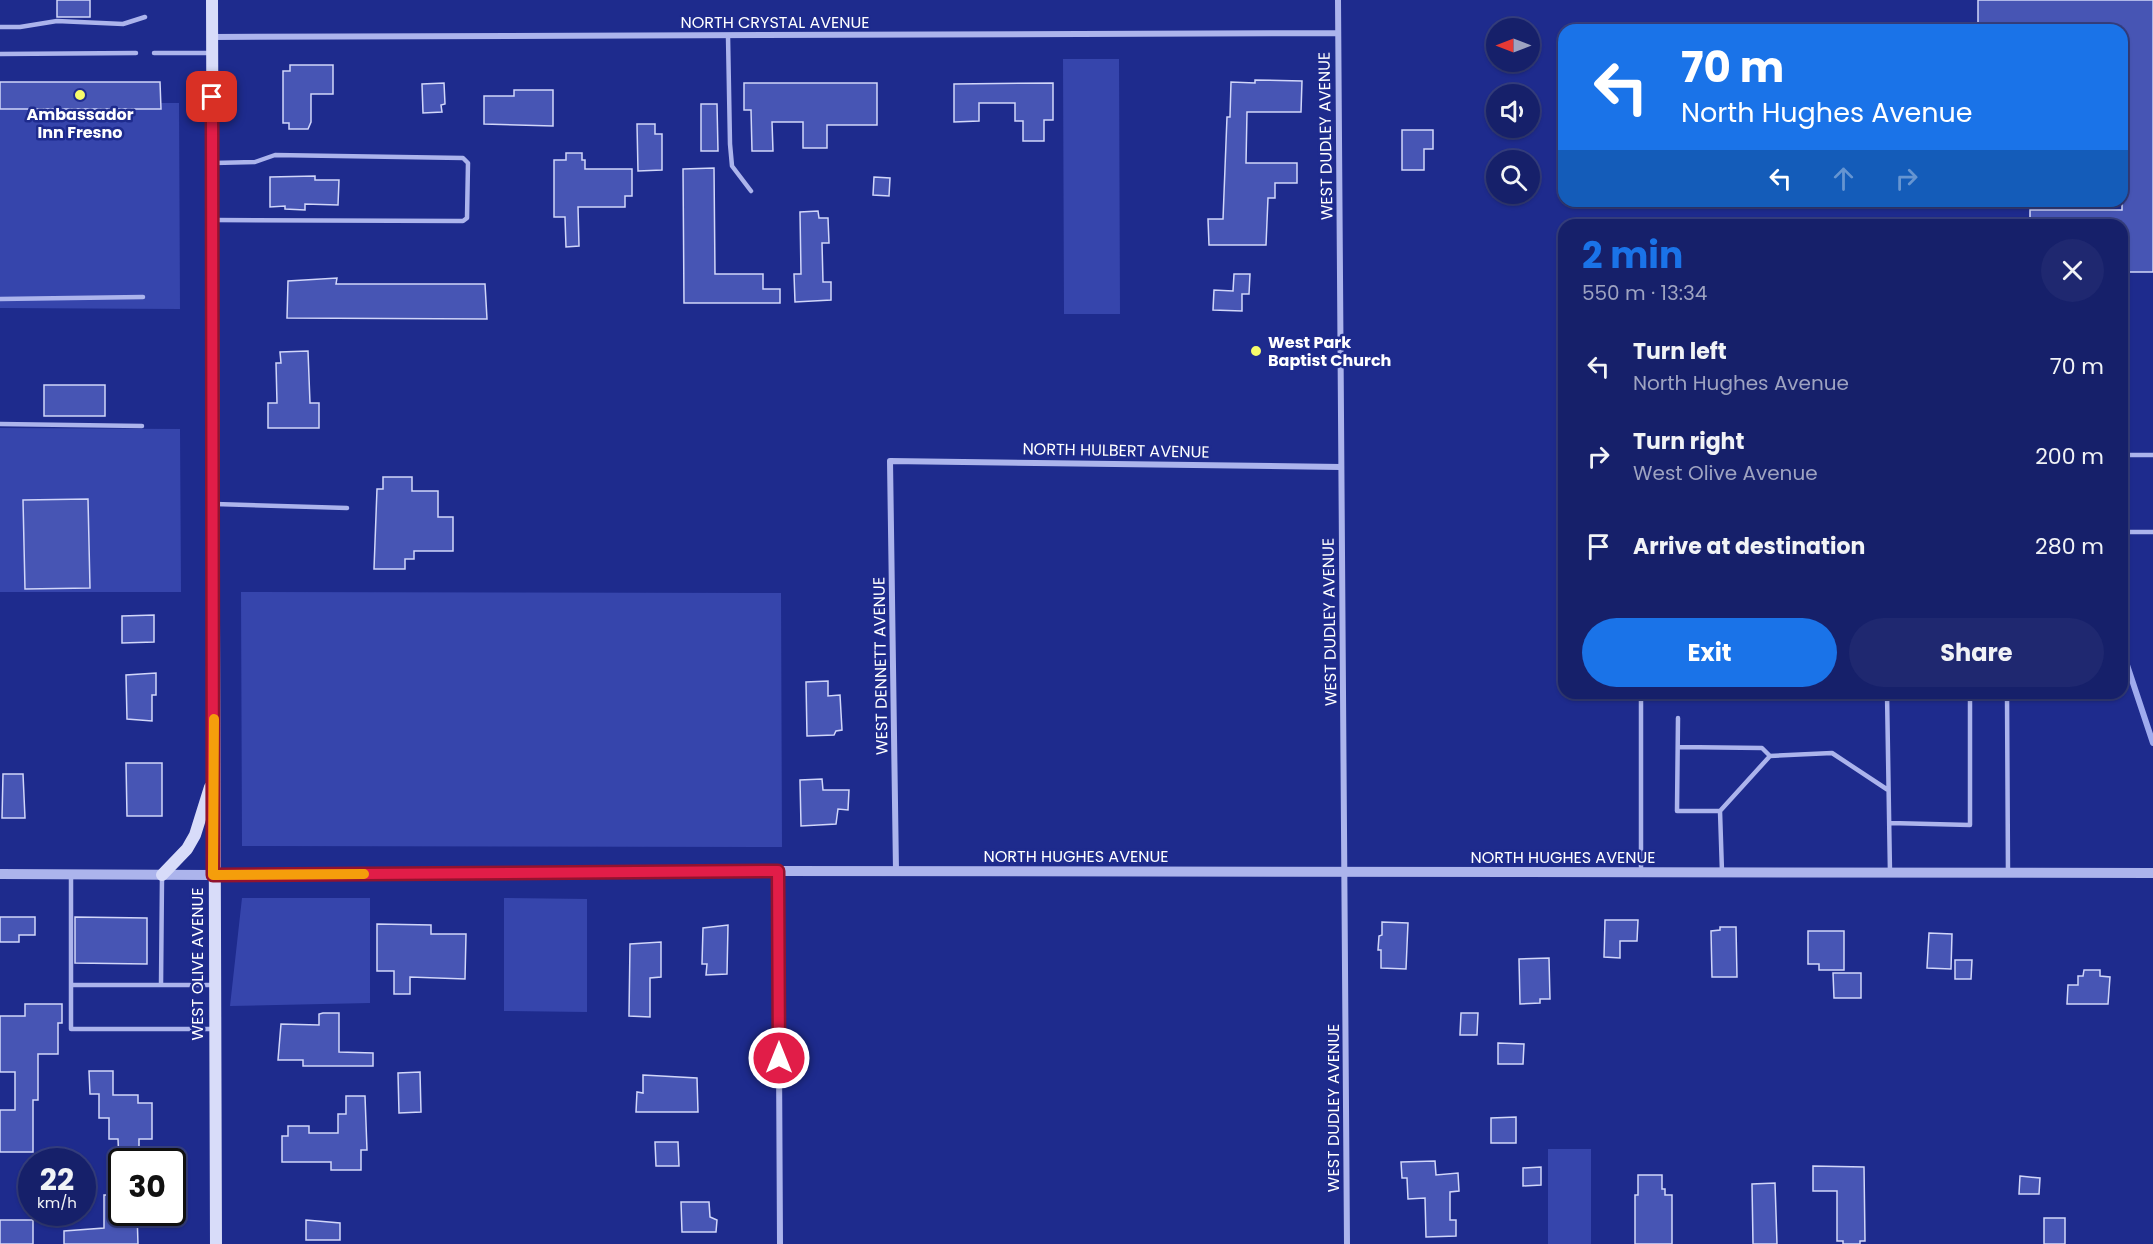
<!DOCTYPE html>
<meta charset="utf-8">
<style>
body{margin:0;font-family:Poppins,sans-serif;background:#1f2870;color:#f1f3f6;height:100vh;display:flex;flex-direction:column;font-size:22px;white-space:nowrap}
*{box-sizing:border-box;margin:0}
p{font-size:20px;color:#9ea3c1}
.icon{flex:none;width:33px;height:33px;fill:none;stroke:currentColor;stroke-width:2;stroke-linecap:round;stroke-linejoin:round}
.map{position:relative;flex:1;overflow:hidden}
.drawer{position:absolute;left:1558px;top:219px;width:570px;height:480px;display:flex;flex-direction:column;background:#16206a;border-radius:18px;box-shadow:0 2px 4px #0004,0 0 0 2px #353e7e}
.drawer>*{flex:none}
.guide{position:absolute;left:1558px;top:24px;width:570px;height:183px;border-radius:18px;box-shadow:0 2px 4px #0004,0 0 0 2px #353e7e;background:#1a73e8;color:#fff;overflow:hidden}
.needle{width:39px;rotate:270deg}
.controls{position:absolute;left:1486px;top:18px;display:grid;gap:12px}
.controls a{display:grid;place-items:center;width:54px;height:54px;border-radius:50%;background:#16206a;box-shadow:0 2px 4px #0004,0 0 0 2px #353e7e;font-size:30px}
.speed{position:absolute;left:18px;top:1148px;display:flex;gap:12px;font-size:30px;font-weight:700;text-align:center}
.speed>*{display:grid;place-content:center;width:78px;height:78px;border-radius:50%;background:#16206a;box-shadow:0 2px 4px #0004,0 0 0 2px #353e7e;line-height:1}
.speed small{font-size:15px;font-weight:400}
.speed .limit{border:3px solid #111;border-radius:9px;background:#fff;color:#111}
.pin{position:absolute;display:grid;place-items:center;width:51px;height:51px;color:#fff;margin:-26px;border-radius:12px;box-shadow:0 3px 9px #0006}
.me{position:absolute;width:66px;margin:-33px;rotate:0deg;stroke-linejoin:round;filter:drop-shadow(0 0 4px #0008)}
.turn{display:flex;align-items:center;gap:21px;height:126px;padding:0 24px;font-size:27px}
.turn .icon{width:78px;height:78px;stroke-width:2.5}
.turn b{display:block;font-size:42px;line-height:51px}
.lanes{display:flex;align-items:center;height:57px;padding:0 24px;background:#0003;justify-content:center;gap:30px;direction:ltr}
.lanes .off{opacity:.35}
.round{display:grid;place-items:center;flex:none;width:63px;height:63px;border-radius:32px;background:#1f2870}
.summary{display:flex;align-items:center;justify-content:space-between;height:102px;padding:0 24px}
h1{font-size:36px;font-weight:700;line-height:45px;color:#1a73e8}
.primary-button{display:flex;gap:12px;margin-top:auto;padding:12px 24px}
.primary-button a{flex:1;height:69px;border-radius:36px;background:#1a73e8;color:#fff;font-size:24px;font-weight:700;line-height:69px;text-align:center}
.primary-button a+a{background:#1f2870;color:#f1f3f6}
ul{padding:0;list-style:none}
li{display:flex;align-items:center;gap:18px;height:90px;padding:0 24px}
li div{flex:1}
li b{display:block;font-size:22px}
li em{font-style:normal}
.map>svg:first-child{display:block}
.green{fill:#3645ac}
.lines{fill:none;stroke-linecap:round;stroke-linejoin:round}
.stream{stroke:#9fabee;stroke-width:6}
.building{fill:#4755b4;stroke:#d1d6f9;stroke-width:1.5}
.service{stroke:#acb4ec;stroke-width:4.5}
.minor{stroke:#acb4ec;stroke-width:6}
.tertiary{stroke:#acb4ec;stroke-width:10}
.secondary{stroke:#d8dcf9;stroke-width:12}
.route-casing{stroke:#92132f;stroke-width:15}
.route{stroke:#e11d48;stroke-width:10}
.slow{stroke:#f59e0b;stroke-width:10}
.poi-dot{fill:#f7fb6b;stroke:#1e2b8d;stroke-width:2}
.labels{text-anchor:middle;stroke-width:5;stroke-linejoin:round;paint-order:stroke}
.street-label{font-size:16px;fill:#fff;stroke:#1e2b8d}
.poi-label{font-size:16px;font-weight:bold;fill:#fff;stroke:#1e2b8d}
</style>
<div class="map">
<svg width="2153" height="1244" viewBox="0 0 2153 1244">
<rect width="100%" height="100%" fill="#1e2b8d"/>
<!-- green -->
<path class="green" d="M 1063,59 L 1119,59 L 1120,314 L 1064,314 Z
M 0,103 L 179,103 L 180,309 L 0,308 Z
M 0,428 L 180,429 L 181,592 L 0,592 Z
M 241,592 L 781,593 L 782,847 L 242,846 Z
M 242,898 L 370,898 L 370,1003 L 230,1006 Z
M 504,898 L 587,899 L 587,1012 L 504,1011 Z
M 1548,1149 L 1591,1149 L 1591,1244 L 1548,1244 Z"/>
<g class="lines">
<!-- stream -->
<path class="stream" d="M 2122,650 L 2153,743"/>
</g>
<!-- building -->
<path class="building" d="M 57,0 L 90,0 L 90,17 L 57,17 Z
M 1978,0 L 2153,0 L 2153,272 L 2122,272 L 2122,225 L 2030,225 L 2030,210 L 2122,210 L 2122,30 L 1978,30 Z
M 290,65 L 333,65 L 333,94 L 311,94 L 311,122 L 308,129 L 289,129 L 289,123 L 283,123 L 283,71 L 290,71 Z
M 1255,80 L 1302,81 L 1301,112 L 1247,112 L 1246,163 L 1297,163 L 1297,183 L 1275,183 L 1275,198 L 1268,198 L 1266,245 L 1209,245 L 1208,219 L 1223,219 L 1227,117 L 1230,117 L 1231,82 L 1255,83 Z
M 0,82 L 160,82 L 161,109 L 0,109 Z
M 444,83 L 445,104 L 441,105 L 442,112 L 423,113 L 422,84 Z
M 744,83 L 877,83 L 877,125 L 827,125 L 827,148 L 803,148 L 803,122 L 772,122 L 773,151 L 752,151 L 751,110 L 744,110 Z
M 1053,83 L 1053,120 L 1044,120 L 1044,141 L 1023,141 L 1023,121 L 1015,121 L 1015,103 L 979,103 L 979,121 L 954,122 L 954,84 Z
M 514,90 L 553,90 L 553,126 L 484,124 L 484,96 L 514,96 Z
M 701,104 L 717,104 L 718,151 L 701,151 Z
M 637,124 L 655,124 L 655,134 L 662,134 L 662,170 L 638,171 Z
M 1402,130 L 1433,130 L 1433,149 L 1424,149 L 1424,170 L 1402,170 Z
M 566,153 L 582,153 L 582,160 L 585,160 L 585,169 L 632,169 L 632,196 L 625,196 L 625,207 L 578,207 L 579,246 L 566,247 L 565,217 L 554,217 L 554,160 L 566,160 Z
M 714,168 L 715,274 L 763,274 L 763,289 L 780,289 L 780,303 L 684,303 L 683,169 Z
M 315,176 L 315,180 L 339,180 L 338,205 L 305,204 L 305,210 L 285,209 L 285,206 L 270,207 L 270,177 Z
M 874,177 L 890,178 L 889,196 L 873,195 Z
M 818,211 L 819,218 L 828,218 L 829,243 L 822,243 L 823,282 L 831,282 L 831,300 L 795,302 L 794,274 L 801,274 L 800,212 Z
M 1234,274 L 1250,274 L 1249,294 L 1242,294 L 1242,311 L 1213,310 L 1214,290 L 1233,291 Z
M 337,278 L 336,284 L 485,284 L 487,319 L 287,318 L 288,281 Z
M 308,351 L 310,403 L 319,403 L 319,428 L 268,428 L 268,403 L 277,403 L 276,363 L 281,363 L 280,352 Z
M 44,385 L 105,385 L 105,416 L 44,416 Z
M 383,477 L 412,477 L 412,491 L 438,491 L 438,517 L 453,517 L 453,551 L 414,551 L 414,559 L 405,559 L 405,569 L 374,569 L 377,489 L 383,489 Z
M 88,499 L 90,588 L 25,589 L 23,500 Z
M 154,615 L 154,642 L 122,643 L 122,616 Z
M 156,673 L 156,695 L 152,695 L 152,721 L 127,719 L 126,675 Z
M 828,681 L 828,696 L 840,695 L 842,730 L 836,731 L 834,735 L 807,736 L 806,682 Z
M 126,763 L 162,763 L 162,816 L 127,816 Z
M 3,774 L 23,774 L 25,818 L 2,818 Z
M 822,779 L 823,790 L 849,790 L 848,810 L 838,809 L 836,824 L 801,826 L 800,780 Z
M 0,917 L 35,917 L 35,935 L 19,935 L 19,942 L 0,942 Z
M 75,917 L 147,918 L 147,964 L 75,963 Z
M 1605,920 L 1638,920 L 1637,941 L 1620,941 L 1620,958 L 1604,957 Z
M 1382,922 L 1408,923 L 1406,969 L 1381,968 L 1381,950 L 1378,950 L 1379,936 L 1382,935 Z
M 377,924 L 431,925 L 431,934 L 466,934 L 465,979 L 410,977 L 410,994 L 394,994 L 394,971 L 377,971 Z
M 728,925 L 727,974 L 706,975 L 707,964 L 702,964 L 703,928 Z
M 1720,927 L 1736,927 L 1737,977 L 1712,977 L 1711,931 L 1720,930 Z
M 1808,931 L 1844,931 L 1844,970 L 1819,970 L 1819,964 L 1808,964 Z
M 1929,933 L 1952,934 L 1951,969 L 1927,968 Z
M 661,942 L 661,977 L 650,978 L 650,1017 L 629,1016 L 630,944 Z
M 1549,958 L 1550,999 L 1540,999 L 1540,1003 L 1520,1004 L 1519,959 Z
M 1955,960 L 1972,960 L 1971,979 L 1955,979 Z
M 2084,970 L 2100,970 L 2100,976 L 2110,977 L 2108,1004 L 2067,1004 L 2068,985 L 2078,985 L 2078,976 L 2083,976 Z
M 1833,973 L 1861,973 L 1861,998 L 1834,998 Z
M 25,1004 L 62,1004 L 62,1023 L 58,1023 L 58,1054 L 38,1054 L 38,1100 L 33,1100 L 33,1152 L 0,1152 L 0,1110 L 15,1110 L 15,1072 L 0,1072 L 0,1016 L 25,1016 Z
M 323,1013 L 339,1013 L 339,1052 L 373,1053 L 373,1066 L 303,1066 L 303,1060 L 278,1060 L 281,1024 L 319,1025 L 319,1014 Z
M 1461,1013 L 1478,1013 L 1477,1035 L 1460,1035 Z
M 1498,1043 L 1524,1044 L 1523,1064 L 1498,1064 Z
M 89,1071 L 113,1071 L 113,1095 L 138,1095 L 138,1103 L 152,1103 L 152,1139 L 139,1139 L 139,1161 L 119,1161 L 118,1139 L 109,1139 L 109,1118 L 99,1118 L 99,1094 L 90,1094 Z
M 420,1072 L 421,1112 L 399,1113 L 398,1073 Z
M 643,1075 L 697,1078 L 698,1112 L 636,1112 L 637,1092 L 643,1093 Z
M 346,1096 L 365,1096 L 367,1150 L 361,1150 L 361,1170 L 331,1170 L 331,1162 L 282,1162 L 282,1136 L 288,1136 L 288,1126 L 309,1126 L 309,1133 L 338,1133 L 338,1114 L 346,1114 Z
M 1516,1117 L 1516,1143 L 1491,1143 L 1491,1118 Z
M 655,1142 L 678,1142 L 679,1166 L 656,1166 Z
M 1435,1161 L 1436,1175 L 1458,1173 L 1459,1191 L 1450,1192 L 1450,1220 L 1456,1220 L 1456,1236 L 1426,1237 L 1425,1198 L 1408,1199 L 1407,1178 L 1402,1178 L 1401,1162 Z
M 1813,1166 L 1864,1167 L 1865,1241 L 1860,1241 L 1860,1244 L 1843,1244 L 1843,1241 L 1837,1241 L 1837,1191 L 1813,1191 Z
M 1541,1167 L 1541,1185 L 1523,1186 L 1523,1168 Z
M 1638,1175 L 1662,1175 L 1662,1189 L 1665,1189 L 1665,1195 L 1672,1195 L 1672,1244 L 1635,1244 L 1635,1195 L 1638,1195 Z
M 2020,1176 L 2040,1178 L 2039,1194 L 2019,1194 Z
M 1775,1183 L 1777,1244 L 1753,1244 L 1752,1184 Z
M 104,1195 L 122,1195 L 122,1212 L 137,1212 L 138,1244 L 64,1244 L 64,1231 L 104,1228 Z
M 681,1202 L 709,1202 L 710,1217 L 717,1220 L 716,1232 L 682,1232 Z
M 2044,1218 L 2065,1218 L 2065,1244 L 2044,1244 Z
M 0,1220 L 33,1220 L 33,1244 L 0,1244 Z
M 306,1220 L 340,1223 L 340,1240 L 306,1240 Z"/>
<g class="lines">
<!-- service -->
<path class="service" d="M 0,27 L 20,27 L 57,21 L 123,24 L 145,17
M 728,36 L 730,144 L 732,166 L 751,191
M 154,53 L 209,53
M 0,54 L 136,53
M 214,163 L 255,162 L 275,155 L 463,158 L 468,163 L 467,218 L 463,221 L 214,220
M 0,299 L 143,297
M 0,424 L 142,426
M 2122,455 L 2153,455
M 215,504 L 347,508
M 2122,532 L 2153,532
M 1641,693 L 1641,872
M 2007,693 L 2008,873
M 1678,718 L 1677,811 L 1720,811
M 1678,747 L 1762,748 L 1770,756
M 1890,823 L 1970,825 L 1970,693
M 1722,872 L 1720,811 L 1770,756 L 1832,753 L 1888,790
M 1890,873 L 1887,693 L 1921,693
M 71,874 L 71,1029 L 214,1029
M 71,985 L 214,985
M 161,985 L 162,877"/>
<!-- minor -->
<path class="minor" d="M 1338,0 L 1347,1244
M 212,37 L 1338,33
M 778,871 L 780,1244
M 896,871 L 890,461 L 1341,467"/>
<!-- tertiary -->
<path class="tertiary" d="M 0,874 L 213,875 L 778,871 L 2153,873"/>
<!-- secondary -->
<path class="secondary" d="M 212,0 L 216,1244
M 162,875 L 187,849 L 195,835 L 210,787"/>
</g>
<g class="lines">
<!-- route casing -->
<g class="route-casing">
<path id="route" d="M 212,97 L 213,875 L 778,871 L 779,1058"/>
</g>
<!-- route -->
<use href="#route" class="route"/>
<!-- slow -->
<path class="slow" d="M 214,719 L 213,875 L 364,874"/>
</g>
<!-- markers -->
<g class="poi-dot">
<circle cx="80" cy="95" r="6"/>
<circle cx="1256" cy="351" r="6"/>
</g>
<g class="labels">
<!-- street labels -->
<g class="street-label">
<text x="775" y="28">NORTH CRYSTAL AVENUE</text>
<text transform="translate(1325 136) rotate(-91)" y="6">WEST DUDLEY AVENUE</text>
<text transform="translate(1116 450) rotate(1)" y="6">NORTH HULBERT AVENUE</text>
<text transform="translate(1329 622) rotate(-91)" y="6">WEST DUDLEY AVENUE</text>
<text transform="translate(880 666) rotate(-91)" y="6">WEST DENNETT AVENUE</text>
<text x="1076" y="862">NORTH HUGHES AVENUE</text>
<text x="1563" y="863">NORTH HUGHES AVENUE</text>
<text transform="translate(197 964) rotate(-90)" y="6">WEST OLIVE AVENUE</text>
<text transform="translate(1333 1108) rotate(-90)" y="6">WEST DUDLEY AVENUE</text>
</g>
<!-- poi labels -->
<g class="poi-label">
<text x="80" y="120">Ambassador<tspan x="80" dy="18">Inn Fresno</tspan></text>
<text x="1268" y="348" text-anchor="start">West Park<tspan x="1268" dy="18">Baptist Church</tspan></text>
</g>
</g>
</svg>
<div class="controls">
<a><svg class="needle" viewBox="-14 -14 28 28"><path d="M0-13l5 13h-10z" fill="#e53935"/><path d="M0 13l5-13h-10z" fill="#9ea3c1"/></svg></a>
<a><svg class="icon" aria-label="sound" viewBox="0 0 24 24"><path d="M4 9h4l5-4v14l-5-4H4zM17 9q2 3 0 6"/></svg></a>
<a><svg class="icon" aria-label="search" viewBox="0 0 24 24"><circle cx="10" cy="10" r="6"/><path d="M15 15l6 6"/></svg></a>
</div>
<div class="speed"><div>22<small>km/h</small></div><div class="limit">30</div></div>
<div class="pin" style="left:212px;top:97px;background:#d93025"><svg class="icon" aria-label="arrive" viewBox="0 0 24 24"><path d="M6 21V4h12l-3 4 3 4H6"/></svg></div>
<svg class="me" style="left:779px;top:1058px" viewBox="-20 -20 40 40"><circle r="17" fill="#e11d48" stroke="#fff" stroke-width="3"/><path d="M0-11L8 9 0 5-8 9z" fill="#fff"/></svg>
<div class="guide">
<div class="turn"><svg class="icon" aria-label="left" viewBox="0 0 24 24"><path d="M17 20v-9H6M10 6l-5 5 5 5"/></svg><div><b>70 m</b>North Hughes Avenue</div></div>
<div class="lanes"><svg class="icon" aria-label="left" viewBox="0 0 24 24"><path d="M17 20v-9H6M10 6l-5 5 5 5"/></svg><svg class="icon off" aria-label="ahead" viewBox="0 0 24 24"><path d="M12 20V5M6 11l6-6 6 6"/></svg><svg class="icon off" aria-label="right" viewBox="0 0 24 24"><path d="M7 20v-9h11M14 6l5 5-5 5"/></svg></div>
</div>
<section class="drawer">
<div class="summary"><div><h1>2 min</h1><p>550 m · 13:34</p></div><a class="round"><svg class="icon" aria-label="close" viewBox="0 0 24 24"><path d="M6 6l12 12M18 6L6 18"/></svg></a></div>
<ul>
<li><svg class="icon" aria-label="left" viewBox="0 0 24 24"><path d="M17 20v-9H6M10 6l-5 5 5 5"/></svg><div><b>Turn left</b><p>North Hughes Avenue</p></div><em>70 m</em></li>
<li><svg class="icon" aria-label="right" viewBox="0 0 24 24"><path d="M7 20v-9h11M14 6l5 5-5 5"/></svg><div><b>Turn right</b><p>West Olive Avenue</p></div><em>200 m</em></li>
<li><svg class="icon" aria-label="arrive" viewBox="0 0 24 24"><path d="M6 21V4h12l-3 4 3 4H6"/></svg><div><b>Arrive at destination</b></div><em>280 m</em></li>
</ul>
<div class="primary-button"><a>Exit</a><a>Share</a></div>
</section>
</div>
